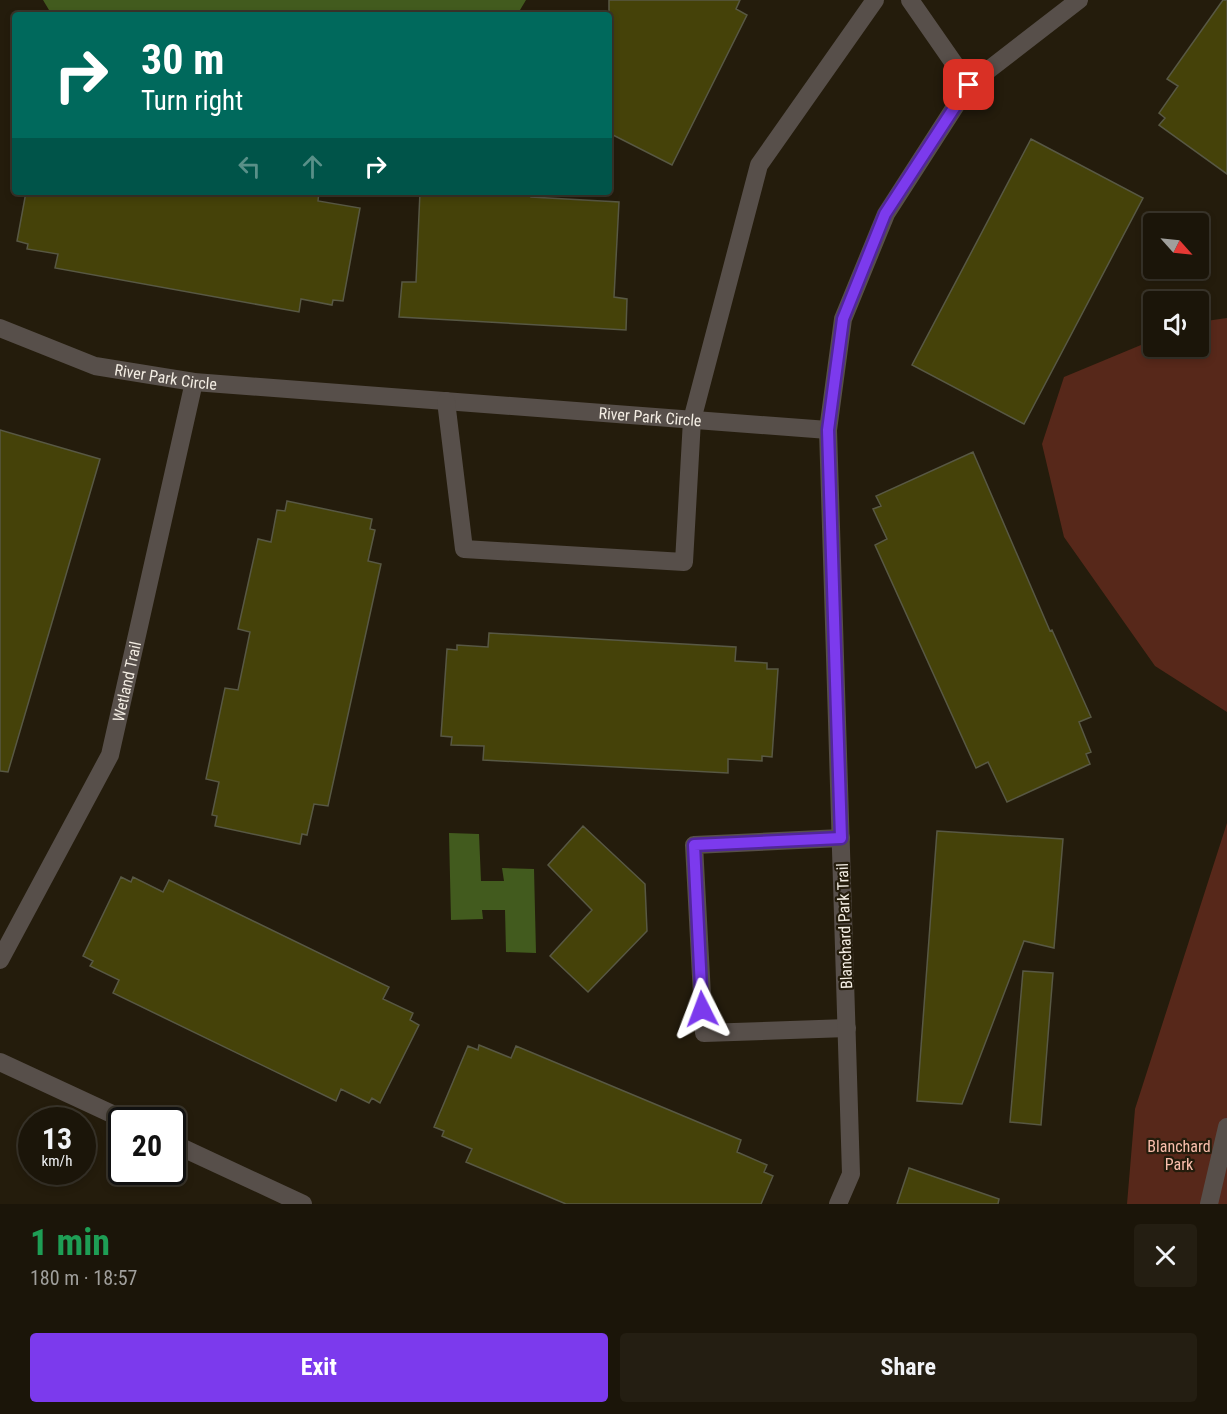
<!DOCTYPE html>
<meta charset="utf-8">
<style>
body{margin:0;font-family:"Roboto Condensed",sans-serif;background:#241e12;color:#f1f3f6;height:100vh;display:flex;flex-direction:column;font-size:22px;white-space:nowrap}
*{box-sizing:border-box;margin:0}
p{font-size:20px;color:#a09f9c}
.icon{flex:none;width:33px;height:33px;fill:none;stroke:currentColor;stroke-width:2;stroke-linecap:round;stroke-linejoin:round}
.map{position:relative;height:1204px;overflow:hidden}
.drawer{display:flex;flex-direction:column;background:#1b1509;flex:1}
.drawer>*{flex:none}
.hud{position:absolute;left:12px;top:12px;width:600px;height:183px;border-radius:6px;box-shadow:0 3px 9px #0003,0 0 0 2px #39342a;background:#00695c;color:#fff;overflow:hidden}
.needle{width:39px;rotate:117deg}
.fabs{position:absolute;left:1143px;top:213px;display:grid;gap:12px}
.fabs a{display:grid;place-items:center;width:66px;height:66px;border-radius:6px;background:#1b1509;box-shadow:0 3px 9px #0003,0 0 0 2px #39342a;font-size:30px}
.speed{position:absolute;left:18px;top:1107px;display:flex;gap:12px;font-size:30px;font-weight:700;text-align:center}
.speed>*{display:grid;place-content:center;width:78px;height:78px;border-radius:50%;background:#1b1509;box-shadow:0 3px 9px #0003,0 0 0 2px #39342a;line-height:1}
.speed small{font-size:15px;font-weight:400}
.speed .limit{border:3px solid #111;border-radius:9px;background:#fff;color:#111}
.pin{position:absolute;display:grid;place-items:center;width:51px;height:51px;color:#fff;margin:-26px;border-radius:12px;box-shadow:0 3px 9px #0006}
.me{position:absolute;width:66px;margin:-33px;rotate:357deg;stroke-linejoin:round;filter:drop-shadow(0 0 4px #0008)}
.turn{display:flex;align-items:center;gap:21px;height:126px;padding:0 30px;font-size:27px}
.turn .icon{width:78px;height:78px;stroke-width:2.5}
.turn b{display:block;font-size:42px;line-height:51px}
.lanes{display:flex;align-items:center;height:57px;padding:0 30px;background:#0003;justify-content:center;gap:30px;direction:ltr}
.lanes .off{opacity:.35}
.round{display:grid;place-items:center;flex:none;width:63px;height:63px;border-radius:6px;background:#241e12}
.summary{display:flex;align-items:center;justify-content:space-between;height:102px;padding:0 30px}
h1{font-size:36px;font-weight:700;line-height:45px;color:#1e9e55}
.button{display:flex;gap:12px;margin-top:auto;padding:12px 30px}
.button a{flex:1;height:69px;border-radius:6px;background:#7c3aed;color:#fff;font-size:24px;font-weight:700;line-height:69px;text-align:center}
.button a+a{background:#241e12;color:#f1f3f6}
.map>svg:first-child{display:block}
.green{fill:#57281a}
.water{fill:#425b1e}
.building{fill:#454209;stroke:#585844;stroke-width:1.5}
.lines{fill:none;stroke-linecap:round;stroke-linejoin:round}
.lane{stroke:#574f4a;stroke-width:18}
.street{stroke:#574f4a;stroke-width:18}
.route-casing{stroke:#51269a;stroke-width:15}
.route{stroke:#7c3aed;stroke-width:10}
.labels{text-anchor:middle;stroke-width:4.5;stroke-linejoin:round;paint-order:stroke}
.street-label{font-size:16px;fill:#f3ede3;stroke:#241c0c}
.park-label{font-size:16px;fill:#f9beac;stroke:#241c0c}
</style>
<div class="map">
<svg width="1227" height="1204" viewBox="0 0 1227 1204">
<rect width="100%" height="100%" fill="#241c0c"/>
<!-- green -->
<path class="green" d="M 1227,318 L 1227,712 L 1155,666 L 1064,537 L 1042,444 L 1064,377 L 1153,340 L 1154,346 L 1198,346 L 1199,322 Z
M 1227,823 L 1227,1204 L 1127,1204 L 1135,1109 Z"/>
<!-- water -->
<path class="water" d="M 43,0 L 526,0 L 517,15 L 52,15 Z
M 449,833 L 479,834 L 481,881 L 504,881 L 502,868 L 534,869 L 536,953 L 506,952 L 505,910 L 482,910 L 483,919 L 451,920 Z"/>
<!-- building -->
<path class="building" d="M 609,0 L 740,0 L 736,9 L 747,15 L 672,165 L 609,133 Z
M 1223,0 L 1227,0 L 1227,174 L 1159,125 L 1165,118 L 1159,113 L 1178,86 L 1167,79 Z
M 1031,139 L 1143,198 L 1024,424 L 912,365 Z
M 26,192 L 319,192 L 318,201 L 360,208 L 343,301 L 333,300 L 332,305 L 301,299 L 299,312 L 55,268 L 58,254 L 27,249 L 28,244 L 17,241 Z
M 420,192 L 531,192 L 531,197 L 619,202 L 614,297 L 627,299 L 626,330 L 399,317 L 402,282 L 416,282 Z
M 0,430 L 100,459 L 8,772 L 0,771 Z
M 973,452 L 1050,631 L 1052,630 L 1091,717 L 1079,722 L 1091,752 L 1086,754 L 1090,764 L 1007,802 L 988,762 L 976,768 L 875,545 L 887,539 L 873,509 L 881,506 L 876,496 Z
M 287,501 L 372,519 L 370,529 L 375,530 L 368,561 L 381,564 L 328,806 L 314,804 L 307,835 L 302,834 L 300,844 L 215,826 L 217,816 L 212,815 L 219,782 L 206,779 L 225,688 L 238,690 L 250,632 L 238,629 L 258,539 L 271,542 L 277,510 L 285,511 Z
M 489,633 L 736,647 L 735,661 L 767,663 L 767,669 L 778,669 L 772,757 L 762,756 L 762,761 L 728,759 L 728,773 L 483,760 L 484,746 L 451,745 L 452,737 L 441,736 L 447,649 L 457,650 L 457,645 L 488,647 Z
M 583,826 L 645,884 L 647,931 L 588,992 L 550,956 L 592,910 L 548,865 Z
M 937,831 L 1063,839 L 1054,948 L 1024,941 L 962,1104 L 917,1101 Z
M 121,877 L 131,882 L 133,877 L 163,892 L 169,880 L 389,987 L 383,999 L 413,1013 L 410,1020 L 419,1025 L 380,1103 L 372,1098 L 369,1103 L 341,1089 L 336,1101 L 113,993 L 119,980 L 90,966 L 93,961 L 83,956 Z
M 1023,971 L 1053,973 L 1041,1125 L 1010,1122 Z
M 479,1045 L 511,1058 L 516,1046 L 741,1140 L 737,1152 L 767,1165 L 764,1172 L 773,1176 L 761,1204 L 566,1204 L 466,1162 L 472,1149 L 442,1136 L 444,1131 L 434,1127 L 468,1046 L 478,1050 Z
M 909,1168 L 999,1199 L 998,1204 L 897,1204 Z"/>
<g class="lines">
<!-- lane -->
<g class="lane">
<path d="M 969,85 L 1079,0"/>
<path id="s1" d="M 0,328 L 95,366 L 194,382 L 828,430"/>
<path d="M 446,401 L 464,549 L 684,562 L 692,420 L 759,165 L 875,0"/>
<path d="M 841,838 L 694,845 L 704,1033 L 847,1028"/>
<path id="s2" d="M 0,960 L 110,755 L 194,382"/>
<path d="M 0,1062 L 125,1120"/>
<path d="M 172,1143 L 303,1204"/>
<path d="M 838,1204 L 851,1174 L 828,430 L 843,319 L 886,214 L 969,85 L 910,0"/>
</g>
<!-- street -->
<path class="street" d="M 1209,1204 L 1227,1127"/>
</g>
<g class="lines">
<!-- route casing -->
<g class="route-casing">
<path id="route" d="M 702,1009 L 694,845 L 841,838 L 828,430 L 843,319 L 885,214 L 969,85"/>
</g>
<!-- route -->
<use href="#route" class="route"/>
</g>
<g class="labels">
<!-- street labels -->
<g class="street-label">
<text dy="6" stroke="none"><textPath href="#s1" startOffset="174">River Park Circle</textPath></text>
<text dy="6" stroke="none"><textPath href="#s1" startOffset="660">River Park Circle</textPath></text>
<text dy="6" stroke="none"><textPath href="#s2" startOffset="308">Wetland Trail</textPath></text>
<text transform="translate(844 926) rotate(-92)" y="6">Blanchard Park Trail</text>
</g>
<!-- park labels -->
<g class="park-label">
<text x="1179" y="1152">Blanchard<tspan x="1179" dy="18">Park</tspan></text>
</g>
</g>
</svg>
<div class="fabs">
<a><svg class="needle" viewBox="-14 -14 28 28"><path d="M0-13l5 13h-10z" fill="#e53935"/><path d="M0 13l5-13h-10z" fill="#a09f9c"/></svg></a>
<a><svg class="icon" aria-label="sound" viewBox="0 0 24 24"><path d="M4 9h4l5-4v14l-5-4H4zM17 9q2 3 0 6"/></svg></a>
</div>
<div class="speed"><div>13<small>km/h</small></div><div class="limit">20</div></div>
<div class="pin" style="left:969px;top:85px;background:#d93025"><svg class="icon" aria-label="arrive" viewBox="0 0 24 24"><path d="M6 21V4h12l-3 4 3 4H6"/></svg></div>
<svg class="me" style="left:702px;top:1009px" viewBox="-20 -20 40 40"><path d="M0-17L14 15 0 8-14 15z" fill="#7c3aed" stroke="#fff" stroke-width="4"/></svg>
<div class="hud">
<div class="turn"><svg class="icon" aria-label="right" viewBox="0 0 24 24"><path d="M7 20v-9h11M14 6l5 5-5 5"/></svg><div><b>30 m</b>Turn right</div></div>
<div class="lanes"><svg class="icon off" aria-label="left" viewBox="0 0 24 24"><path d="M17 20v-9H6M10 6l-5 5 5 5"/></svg><svg class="icon off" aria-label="ahead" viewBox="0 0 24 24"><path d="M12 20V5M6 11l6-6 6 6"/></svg><svg class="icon" aria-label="right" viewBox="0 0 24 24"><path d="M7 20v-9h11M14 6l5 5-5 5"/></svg></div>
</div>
</div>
<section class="drawer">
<div class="summary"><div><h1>1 min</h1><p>180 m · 18:57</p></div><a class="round"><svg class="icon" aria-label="close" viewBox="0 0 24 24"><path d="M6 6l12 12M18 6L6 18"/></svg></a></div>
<div class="button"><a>Exit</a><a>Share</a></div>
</section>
